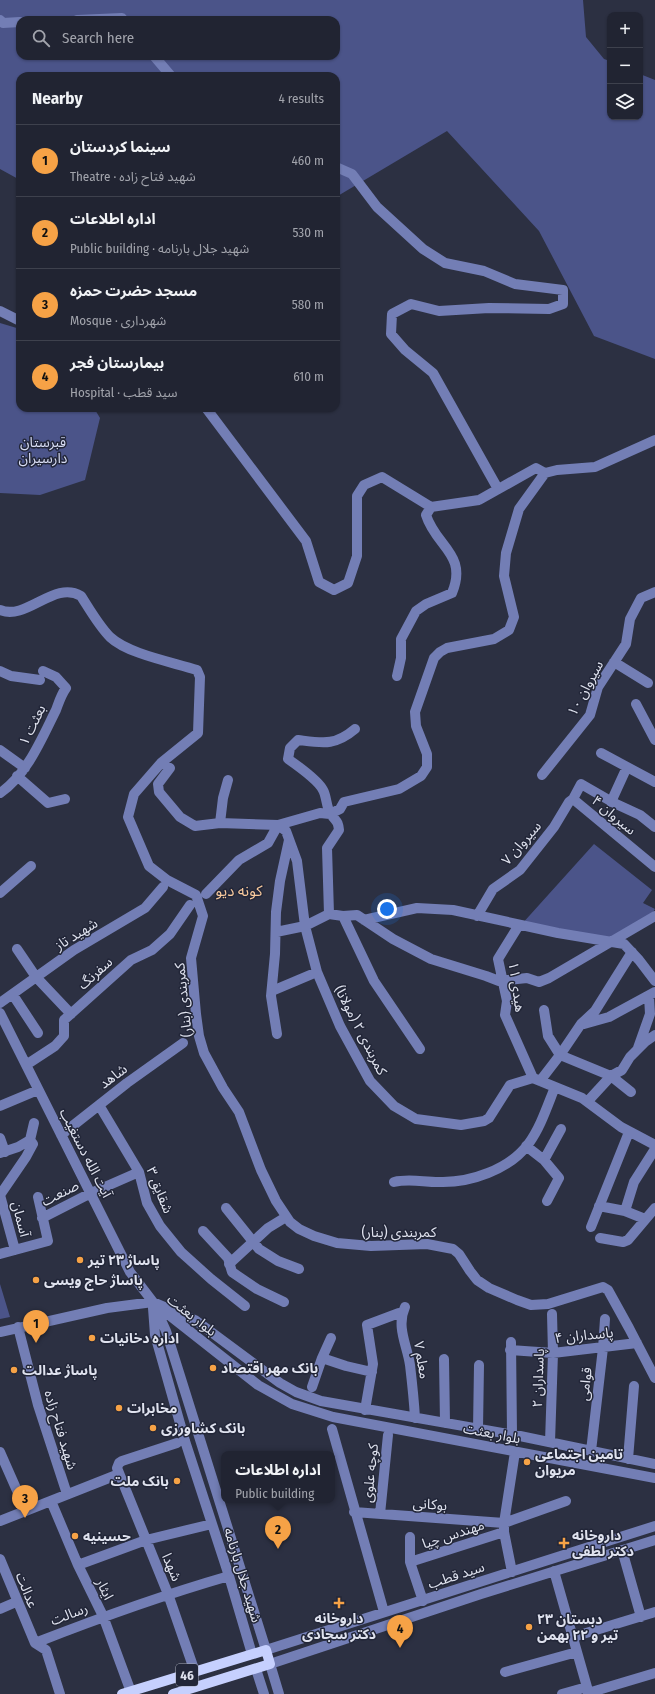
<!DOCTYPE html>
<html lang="en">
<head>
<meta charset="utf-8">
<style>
	body { margin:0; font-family:"Fira Sans Condensed","Noto Sans Arabic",sans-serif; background:#2d303e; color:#f1f3f6 }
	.controls { position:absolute; right:12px; top:12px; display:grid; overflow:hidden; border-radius:8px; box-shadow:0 1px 3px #0004 }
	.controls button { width:36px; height:36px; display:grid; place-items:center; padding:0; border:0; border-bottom:1px solid #3e414d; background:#212432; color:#f1f3f6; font:20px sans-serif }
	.you { position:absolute; left:387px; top:909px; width:14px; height:14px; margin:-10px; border:3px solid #fff; border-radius:50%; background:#1a73e8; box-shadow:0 0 0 6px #1a73e833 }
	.badge { display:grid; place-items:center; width:26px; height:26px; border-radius:50%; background:#f6a246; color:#111; font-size:13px; font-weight:700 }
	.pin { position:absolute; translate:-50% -33px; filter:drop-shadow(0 1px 2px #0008) }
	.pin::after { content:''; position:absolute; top:21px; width:14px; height:12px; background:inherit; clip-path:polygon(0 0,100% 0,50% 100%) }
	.popup { position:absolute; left:221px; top:1451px; width:114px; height:52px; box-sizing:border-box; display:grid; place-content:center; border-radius:8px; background:#212432; filter:drop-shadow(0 1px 3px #0005); font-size:13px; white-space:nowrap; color:#a2a4ac }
	.popup b { font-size:15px; color:#f1f3f6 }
	.popup::after { content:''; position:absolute; left:50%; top:100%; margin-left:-8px; border:8px solid transparent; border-top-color:#212432 }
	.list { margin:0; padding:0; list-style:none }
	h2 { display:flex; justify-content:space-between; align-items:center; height:52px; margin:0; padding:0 16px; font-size:17px }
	h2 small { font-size:13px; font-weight:400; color:#a2a4ac }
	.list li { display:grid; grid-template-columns:26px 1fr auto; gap:12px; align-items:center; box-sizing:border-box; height:72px; padding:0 16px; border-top:1px solid #3e414d }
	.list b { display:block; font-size:15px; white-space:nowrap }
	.list p { margin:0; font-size:13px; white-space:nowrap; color:#a2a4ac }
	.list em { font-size:13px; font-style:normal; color:#a2a4ac }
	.icon { flex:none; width:22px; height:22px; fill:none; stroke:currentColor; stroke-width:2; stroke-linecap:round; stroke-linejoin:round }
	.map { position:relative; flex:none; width:655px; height:1694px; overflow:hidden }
	.search { position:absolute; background:#212432; box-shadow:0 1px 3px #0004; left:16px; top:16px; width:324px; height:44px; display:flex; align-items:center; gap:10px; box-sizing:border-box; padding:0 14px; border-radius:12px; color:#a2a4ac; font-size:15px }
	.panel { position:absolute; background:#212432; box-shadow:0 1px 3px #0004; left:16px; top:72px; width:324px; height:340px; border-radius:12px }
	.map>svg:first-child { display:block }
	.green { fill:#4b5489; fill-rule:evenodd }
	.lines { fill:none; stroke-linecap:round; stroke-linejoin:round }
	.minor { stroke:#737eb5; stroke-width:10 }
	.major { stroke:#c6d0fe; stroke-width:10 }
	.poi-dot { fill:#f6a246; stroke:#222638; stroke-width:1.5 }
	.labels { text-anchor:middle; stroke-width:3; stroke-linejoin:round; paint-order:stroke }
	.shield { fill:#222638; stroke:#a6aab7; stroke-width:1 }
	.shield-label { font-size:13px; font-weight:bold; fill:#dfe2ee }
	.park-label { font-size:14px; fill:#d7dcf3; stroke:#222638 }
	.street-label { font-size:14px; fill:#dfe2ee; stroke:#222638 }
	.poi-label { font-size:14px; font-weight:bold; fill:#dfe2ee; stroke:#222638; text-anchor:start }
	.neighbourhood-label { font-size:15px; fill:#facb9e; stroke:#222638 }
</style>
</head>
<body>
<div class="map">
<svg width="655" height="1694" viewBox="0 0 655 1694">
	<rect width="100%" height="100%" fill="#2c3042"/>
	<path class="green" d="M0,0h583l3,37 18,22 6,2v56h30v-43l15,6v279l-61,-23 -55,-105 -92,-100 -111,66v-121h-316v104l-20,-11zM20,20h316v36h-316z
		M0,323l20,6v79h74l6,10 -15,62 -45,15 -40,-2z
		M594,844l58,46 -9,13 12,6 -5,8 -43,24 -86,-16z
		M0,1284l10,33 -10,2z"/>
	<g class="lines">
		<path class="minor" d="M0,20l3,3 17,-1
			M77,20l45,-2 1,2
			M154,56l17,20
			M336,167l16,7 25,33 46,42 22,14 39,8 31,13 48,6v14l-14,5 -60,-1 -50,3 -28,-7 -19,10 -1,20 14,16 28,23 65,116
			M0,311l20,10
			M206,408l100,133 13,41 15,8 14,-7 9,-27v-60l7,-11 18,-8 49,30
			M0,610c27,11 54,-30 81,-14 9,14 18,30 29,41 18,17 62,25 87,33l3,7 -2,56 -37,30 -27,31 -6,23 21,49 18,14 29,15 7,21 -12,42 5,56 3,22 5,17 19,35 16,24 22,58 15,31 14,21 9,7 15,7 23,7 34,3 56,-2 26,5 6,5 11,17 7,9 12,8 28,12 14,5 17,-1 55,-17 5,3 21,38 26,50
			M614,662l34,21
			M0,671l11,5 29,4
			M397,676l4,-18v-19l15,-28 10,-7 26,-11c16,-39 -16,-46 -26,-78l5,-8 48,-7 57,-32 9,5
			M636,704l19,36
			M0,750l25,18
			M601,753l54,29
			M161,763l9,5 -12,16 1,8 21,25 15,9 25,-3 58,2 8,6 11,30 8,65 12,46 23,54 30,55 24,25 22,13 45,6 23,-4 5,-3 21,-33 23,-7 49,20 39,29 34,18
			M542,775l48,-60 8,-28 28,-43 4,-25 11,-21 14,-6
			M17,776l31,27 17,-4
			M0,793c27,-18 42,-55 56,-83 3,-8 5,-15 10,-22l-10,-11 -13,-6
			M573,799l82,68
			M611,802l16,-35
			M220,823l3,-25 5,-18
			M0,893l31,-27
			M206,894l33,-34 29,-17 10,-18 42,-12 10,1 10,-5 4,-7 55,-13 22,-13 6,-9v-13l-11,-28 -1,-14 19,-54 6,-6 7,-4 47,-9 15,-9 5,-13 -10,-41 2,-23 13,-44 26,-36 12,-3 38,-3 60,-27
			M329,914l-2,-66 12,-18c-1,-10 -3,-8 -8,-16 -5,-6 -4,-17 -8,-24 -5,-10 -25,-24 -35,-31l2,-11 8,-8c25,3 37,6 57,-11
			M343,916l31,65 46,68
			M477,916l16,-27 27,-19 34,-43 15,-25 4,-3 8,-15 33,19 26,12 15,12
			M364,920l53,-12 36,2 105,23 66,11 15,16 16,21
			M519,925l-21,34 9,42 -2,14 28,63
			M276,932l29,-6 24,-12 14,2 14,-1 36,24 38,20 55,17 13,5 28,-3 12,4 10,-4 106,-62
			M17,949l19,28 35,37
			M272,991l45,-19
			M13,995l25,38
			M0,1003l74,-53 71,-42 18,-21
			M544,1010l4,26 12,19 51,21 20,16
			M0,1013l130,259 23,30 13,29 100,319 389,-124
			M584,1024l25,-7 46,-25
			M277,1034l-6,-38 4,-42 1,-42 4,-31 9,-41
			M638,1048l12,-34 -1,-18
			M26,1065l29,-19 9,-10v-16l67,-60 21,-10 18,-16 20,-29
			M540,1081l20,-26 21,-31 14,-13 37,-59
			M588,1101l23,-25 11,-6 8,-13 15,-15 10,-7
			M99,1105l40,67 8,31 13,23 21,26 30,27 34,27
			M0,1106l38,-16
			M61,1135l66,-52 56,-40
			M0,1138l5,14
			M526,1146l18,14 15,18 -12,23
			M0,1153l18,-6 12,-7
			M544,1160l17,-31
			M394,1182c17,-4 32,1 49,0 16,0 30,-3 45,-9 44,-17 51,-46 67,-86
			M0,1195l26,-38 7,-13 -3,-4 4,-17
			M0,1195l15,55
			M599,1206l26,5 20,8
			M226,1208l33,41 19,12 21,8
			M625,1211l9,-29 21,-33
			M42,1218l49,-25 48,-21
			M591,1227l38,-95
			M203,1231l25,27 4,14 25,17 27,13
			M600,1238l23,4 5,-2 27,-32
			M0,1254l48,-13 -10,-44
			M229,1264l39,-36 18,-11
			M405,1307c-9,20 2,38 5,58 2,17 4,35 5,53
			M153,1308l2,27 30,106 44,135 23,78
			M164,1311l94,74 34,19 41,13 322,61
			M18,1327l20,78 29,89
			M0,1332l107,-24 46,-6 42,18 85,63 16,9 25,9 199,35 135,28
			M511,1342l1,92
			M510,1350l43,3 84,-10
			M322,1358l24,8 26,6
			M444,1359l1,64
			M312,1387l10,-29 9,-20
			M365,1410l8,-46 -6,-39 32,-12 3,1
			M332,1429l52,183
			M478,1429l1,-64
			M550,1442l3,-89 -1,-39
			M177,1443l-55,18 -3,2 -2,5 51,126 27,78
			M591,1451l12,-103 2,-29
			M0,1452l26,59
			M628,1459l6,-73
			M51,1501l27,64 25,51 28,76
			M354,1512l150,11 62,-22
			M380,1514l8,-79
			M0,1521l119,-47
			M410,1537v25l13,39
			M622,1550l19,67
			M0,1559l35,84 11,7 14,44
			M410,1562l94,-30
			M78,1565l68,-25 66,-16
			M554,1571l35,123
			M512,1572l-8,-40v-9l11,-71
			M0,1609l16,-7
			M573,1637l82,-25
			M35,1643c64,-25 128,-48 194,-67
			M256,1669l8,25
			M505,1672l72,-20
			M588,1693l67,-20
			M279,1694l-9,-30 211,-70 174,-54
			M562,1694l25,-7"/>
		<path class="major" d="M122,1694l144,-44 4,14 -97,30"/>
	</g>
	<g class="poi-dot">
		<circle cx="80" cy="1260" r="4"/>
		<circle cx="36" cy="1280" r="4"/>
		<circle cx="92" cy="1338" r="4"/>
		<circle cx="213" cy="1368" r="4"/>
		<circle cx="14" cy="1370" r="4"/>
		<circle cx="119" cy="1408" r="4"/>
		<circle cx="153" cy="1428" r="4"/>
		<circle cx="527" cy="1462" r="4"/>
		<circle cx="177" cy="1481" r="4"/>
		<circle cx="75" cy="1536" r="4"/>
		<path d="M562 1537h4v4h4v4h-4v4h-4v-4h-4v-4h4z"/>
		<path d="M337 1597h4v4h4v4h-4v4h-4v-4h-4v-4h4z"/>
		<circle cx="529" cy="1627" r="4"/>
	</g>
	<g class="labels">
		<rect class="shield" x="176" y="1664" width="22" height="22" rx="3"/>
		<g class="shield-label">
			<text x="187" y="1680">46</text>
		</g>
		<g class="park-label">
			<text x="43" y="447">قبرستان<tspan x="43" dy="16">دارسیران</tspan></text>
		</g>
		<g class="street-label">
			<text transform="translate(585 688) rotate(-62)" y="5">سیروان ۱۰</text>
			<text transform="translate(32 725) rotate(-64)" y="5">بعثت ۱</text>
			<text transform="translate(614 815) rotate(40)" y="5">سیروان ۴</text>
			<text transform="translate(521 843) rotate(-49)" y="5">سیروان ۷</text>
			<text transform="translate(76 934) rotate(-32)" y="5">شهید تاز</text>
			<text transform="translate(95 973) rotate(-42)" y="5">سفرنگ</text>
			<text transform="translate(517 987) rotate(82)" y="5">هیدی ۱۱</text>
			<text transform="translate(183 1000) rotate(-96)" y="5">کمربندی (بنار)</text>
			<text transform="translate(361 1030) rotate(63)" y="5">کمربندی ۲ (مولانا)</text>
			<text transform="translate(113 1076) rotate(-37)" y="5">شاهد</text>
			<text transform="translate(86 1153) rotate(63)" y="5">آیت الله دستغیب</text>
			<text transform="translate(160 1190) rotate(68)" y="5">شقایق ۳</text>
			<text transform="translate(60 1193) rotate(-27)" y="5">صنعت</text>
			<text transform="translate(21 1219) rotate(76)" y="5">آسمان</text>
			<text x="399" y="1237">کمربندی (بنار)</text>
			<text transform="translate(192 1315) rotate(38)" y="5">بلوار بعثت</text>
			<text transform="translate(584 1335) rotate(-6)" y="5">پاسداران ۴</text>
			<text transform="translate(422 1360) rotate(81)" y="5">معلم ۷</text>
			<text transform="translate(538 1378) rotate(-88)" y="5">پاسداران ۲</text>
			<text transform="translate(585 1384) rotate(-84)" y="5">قوامی</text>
			<text transform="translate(61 1430) rotate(73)" y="5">شهید فتاح زاده</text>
			<text transform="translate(492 1433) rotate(11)" y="5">بلوار بعثت</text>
			<text transform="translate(370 1473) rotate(-84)" y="5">کوچه علوی</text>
			<text transform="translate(430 1504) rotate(4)" y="5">بوکانی</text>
			<text transform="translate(453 1534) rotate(-18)" y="5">مهندس چیا</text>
			<text transform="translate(172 1567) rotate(67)" y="5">شهدا</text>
			<text transform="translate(243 1575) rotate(73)" y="5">شهید جلال بارنامه</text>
			<text transform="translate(456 1575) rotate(-18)" y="5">سید قطب</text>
			<text transform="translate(105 1589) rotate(64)" y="5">ایثار</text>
			<text transform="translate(27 1590) rotate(68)" y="5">عدالت</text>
			<text transform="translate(69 1614) rotate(-21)" y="5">رسالت</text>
		</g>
		<g class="poi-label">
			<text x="88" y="1265">پاساژ ۲۳ تیر</text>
			<text x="44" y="1285">پاساژ حاج ویسی</text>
			<text x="100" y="1343">اداره دخانیات</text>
			<text x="221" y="1373">بانک مهر اقتصاد</text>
			<text x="22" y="1375">پاساژ عدالت</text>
			<text x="127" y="1413">مخابرات</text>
			<text x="161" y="1433">بانک کشاورزی</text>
			<text x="535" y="1459">تامین اجتماعی<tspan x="535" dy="16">مریوان</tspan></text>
			<text x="169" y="1486" text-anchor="end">بانک ملت</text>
			<text x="572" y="1540">داروخانه<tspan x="572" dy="16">دکتر لطفی</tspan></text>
			<text x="83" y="1541">حسینیه</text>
			<text x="339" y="1623" text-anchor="middle">داروخانه<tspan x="339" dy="16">دکتر سجادی</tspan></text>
			<text x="537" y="1624">دبستان ٢٣<tspan x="537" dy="16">تیر و ۲۲ بهمن</tspan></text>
		</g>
		<g class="neighbourhood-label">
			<text x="239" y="896">کونه دیو</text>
		</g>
	</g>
</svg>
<div class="controls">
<button>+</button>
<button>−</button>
<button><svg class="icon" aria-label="layers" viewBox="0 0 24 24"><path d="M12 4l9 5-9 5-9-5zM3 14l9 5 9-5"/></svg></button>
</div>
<div class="you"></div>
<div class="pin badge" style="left:36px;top:1343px">1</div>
<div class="pin badge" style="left:278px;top:1549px">2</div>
<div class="popup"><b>اداره اطلاعات</b>Public building</div>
<div class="pin badge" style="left:25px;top:1518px">3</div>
<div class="pin badge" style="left:400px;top:1648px">4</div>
<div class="search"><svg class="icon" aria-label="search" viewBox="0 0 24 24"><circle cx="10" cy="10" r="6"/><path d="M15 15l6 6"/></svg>Search here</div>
<section class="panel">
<h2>Nearby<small>4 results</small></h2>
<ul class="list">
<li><span class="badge">1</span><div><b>سینما کردستان</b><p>Theatre · شهید فتاح زاده</p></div><em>460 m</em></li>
<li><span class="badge">2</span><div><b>اداره اطلاعات</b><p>Public building · شهید جلال بارنامه</p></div><em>530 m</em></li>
<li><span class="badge">3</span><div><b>مسجد حضرت حمزه</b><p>Mosque · شهرداری</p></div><em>580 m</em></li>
<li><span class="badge">4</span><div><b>بیمارستان فجر</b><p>Hospital · سید قطب</p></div><em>610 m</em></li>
</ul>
</section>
</div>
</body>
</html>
